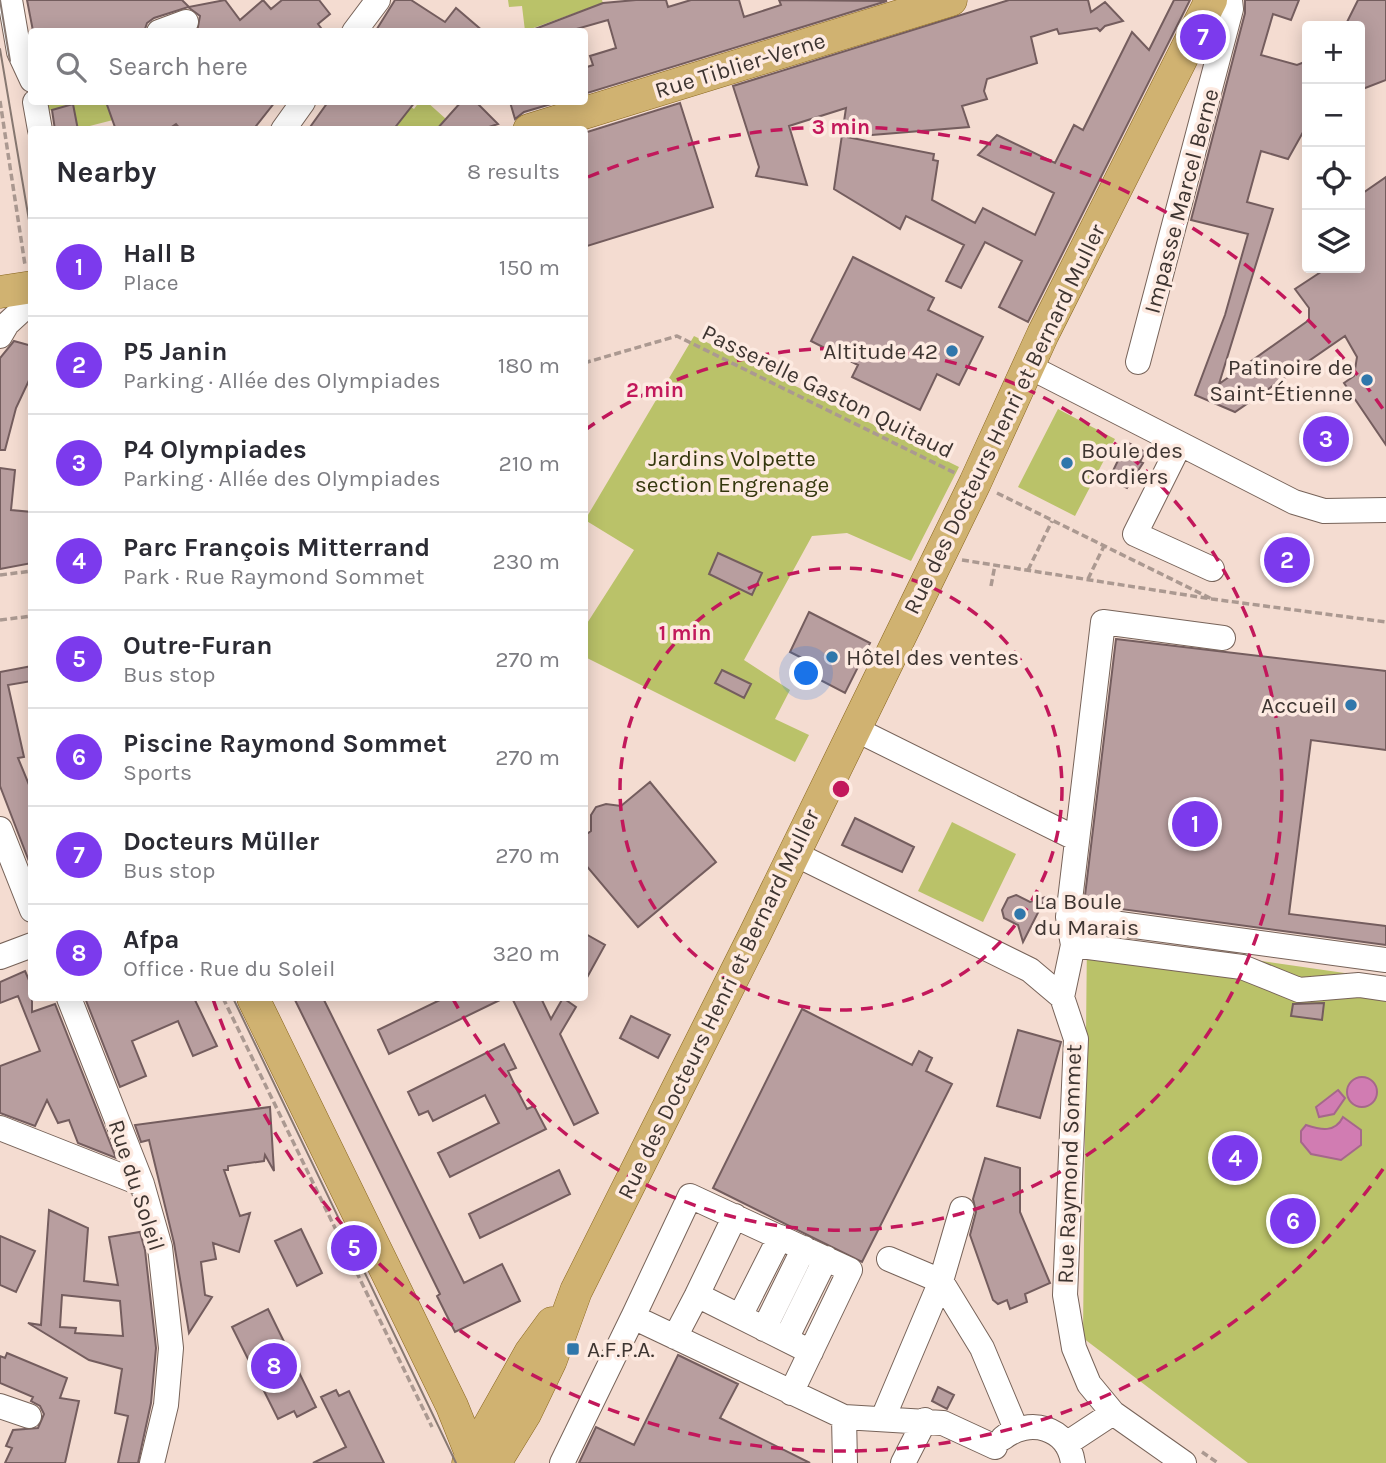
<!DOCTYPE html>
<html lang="en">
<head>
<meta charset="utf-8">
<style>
	body { margin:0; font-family:Karla,sans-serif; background:#f7f7f7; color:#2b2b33 }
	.controls { position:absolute; right:21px; top:21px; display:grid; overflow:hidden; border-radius:7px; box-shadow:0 4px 18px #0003 }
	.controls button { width:63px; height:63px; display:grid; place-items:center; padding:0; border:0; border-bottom:2px solid #e1e1e2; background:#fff; color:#2b2b33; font:35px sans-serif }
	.you { position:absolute; left:807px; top:674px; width:24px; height:24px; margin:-18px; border:5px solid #fff; border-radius:50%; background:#1a73e8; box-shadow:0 0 0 10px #1a73e833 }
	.badge { display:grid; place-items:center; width:46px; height:46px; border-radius:50%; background:#7c3aed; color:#fff; font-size:23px; font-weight:700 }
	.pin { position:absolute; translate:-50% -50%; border:4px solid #fff; box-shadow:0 2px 7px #0006 }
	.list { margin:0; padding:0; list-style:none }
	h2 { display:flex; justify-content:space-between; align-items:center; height:91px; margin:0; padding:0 28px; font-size:30px }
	h2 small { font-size:23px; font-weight:400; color:#7c7c81 }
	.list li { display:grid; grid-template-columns:46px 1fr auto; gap:21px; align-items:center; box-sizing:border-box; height:98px; padding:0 28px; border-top:2px solid #e1e1e2 }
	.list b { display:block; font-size:26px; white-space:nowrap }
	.list p { margin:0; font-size:23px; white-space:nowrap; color:#7c7c81 }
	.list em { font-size:23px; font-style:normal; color:#7c7c81 }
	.icon { flex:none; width:38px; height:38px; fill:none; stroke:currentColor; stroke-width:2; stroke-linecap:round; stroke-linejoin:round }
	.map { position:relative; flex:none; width:1386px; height:1463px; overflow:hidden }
	.search { position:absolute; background:#fff; box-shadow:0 4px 18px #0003; left:28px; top:28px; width:560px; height:77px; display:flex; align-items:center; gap:18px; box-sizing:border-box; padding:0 24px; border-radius:7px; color:#7c7c81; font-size:26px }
	.panel { position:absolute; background:#fff; box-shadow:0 4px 18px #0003; left:28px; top:126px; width:560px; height:875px; border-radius:7px }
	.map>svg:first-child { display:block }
	.green { fill:#bac269 }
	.water { fill:#d17cb2; stroke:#a5678b; stroke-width:2 }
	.building { fill:#b89e9f; stroke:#745d5e; stroke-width:2; fill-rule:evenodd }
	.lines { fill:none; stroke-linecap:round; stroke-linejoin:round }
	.minor-casing { stroke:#776359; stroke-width:26 }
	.major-casing { stroke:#88651d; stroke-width:33 }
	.path { stroke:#ab9991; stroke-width:3.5; stroke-dasharray:7 3.5; stroke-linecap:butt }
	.minor { stroke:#fff; stroke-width:24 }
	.major { stroke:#d0b271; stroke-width:32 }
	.tram { stroke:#877871; stroke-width:2 }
	.ring { fill:none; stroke:#c2185b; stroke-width:3.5; stroke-dasharray:12 9 }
	.poi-dot { fill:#3077ab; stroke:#fdeae1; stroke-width:2.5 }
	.labels { text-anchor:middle; stroke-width:7; stroke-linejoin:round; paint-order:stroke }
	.street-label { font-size:23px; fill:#3e3531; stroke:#fdeae1 }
	.poi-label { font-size:23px; fill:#3e3531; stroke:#fdeae1; text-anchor:start }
	.park-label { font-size:23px; fill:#34370d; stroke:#fdeae1 }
	.centre { fill:#c2185b; stroke:#fdeae1; stroke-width:3.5 }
	.ring-label { font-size:21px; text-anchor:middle; font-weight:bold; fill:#c2185b; stroke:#fdeae1; stroke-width:7; stroke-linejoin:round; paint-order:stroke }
</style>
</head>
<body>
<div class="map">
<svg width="1386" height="1463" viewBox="0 0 1386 1463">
	<rect width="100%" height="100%" fill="#f4dcd1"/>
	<path class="green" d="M508,0h94l1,3 -78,28 -3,-25 -13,1z
		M45,102h61l7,18 -35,9 -5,-24 -26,6z
		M419,102h8l19,17 -10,10 -43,1 18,-23 3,2z
		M694,336l265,131 -48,94 -64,-28 -35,3 -68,124 46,30 -15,29 34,16 -14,27 -210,-105 -1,-29 50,-78 -49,-30z
		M1058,409l57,30 -40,77 -57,-29z
		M952,822l64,32 -33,68 -65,-31z
		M1087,936l299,43v484h-138l-165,-125z"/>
	<path class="water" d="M1347 1092a15 15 0 1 1 30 0a15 15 0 1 1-30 0Z
		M1338,1090l7,8 -11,16 -15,3 -3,-10z
		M1343,1117l18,13v15l-20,15 -30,-6 -10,-12v-11l5,-6c15,5 29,8 37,-8z"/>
	<path class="building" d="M27,0h155l7,7 36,-7 15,20 23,-20 8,9 11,-9h37l11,14 -12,10 6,8h-127l3,-16 -12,-9 -34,11 -7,5 -3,9 -111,-1z
		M395,0h16l34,22 11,-14 28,24h-109z
		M636,0h30l2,7 23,-7h48l5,17 37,-12 -2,-5 108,1 -303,93v-26l9,-3 -3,-9 26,-8 -8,-28 -42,12h-39l76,-29z
		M1009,0h79l3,12 14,-10 18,19 -18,5 -5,5 -3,-3 -38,6 -2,-5 -26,8 6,26 -50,16 -3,12 3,8 -25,7 7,21 -122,10 87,17 -1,6 5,1 -6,39 43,23 8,-15 52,27 19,-42 -76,-38 19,-20 58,28 19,-38 9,5 49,-98 17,18 25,-50h16l-162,322 -29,-15 23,-46 -37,-19 -24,46 -15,-7 18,-36 -58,-29 -6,13 -66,-40 12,-81 -57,18 18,59 -51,-9 3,-9 -26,-81z
		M1245,0h54l-8,20 -18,-6 -12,41 36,10 10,-4v64l-19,34 -27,-8 -14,51 26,7 -54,175 90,-64v-12l-14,-19 32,-21h33v-73l26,-18v268l-42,-62 10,-7 3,-19 -12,-21 -110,76 -40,-17 30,-80 23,-81 -57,-14 54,-207z
		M1358,0h28v80l-26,10v-64h-15z
		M106,102h169l-22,28h-72l-5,-6 -9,6h-51z
		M328,102h87l-22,28h-85z
		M461,102h15l22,22 -18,6h-44z
		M510,102h48l-34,10 -9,7z
		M680,103l33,104 -129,40v-114z
		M73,104l5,26h-23l-3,-20z
		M853,257l81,41 -6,12 55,27 -24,48 -22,-11 -17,36 -68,-33 6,-12 -47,-24z
		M14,341l18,5v28l-16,34 -11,42h-5v-92z
		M1127,442l18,10 -5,10 3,1 -16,25 -18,-9z
		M0,468l15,2 -4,40 21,2v51l-32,6z
		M718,553l44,20 -10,22 -43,-21z
		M809,612l61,31 -25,50 -40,-21 5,-10 -20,-10z
		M1116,639l270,32v79l-75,-10 -22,174 97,12v19l-302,-41z
		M32,666v15l-24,4 16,72 -6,1 14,34 -2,72 -30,-78v-114z
		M722,670l29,14 -7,14 -29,-15z
		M650,782l66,80 -78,65 -54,-64v-27l7,-5v-16l5,-8 10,-3 15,2z
		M855,818l59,29 -12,25 -60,-27z
		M1016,895l14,7 16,-5 -23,45 -5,-17 -14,-7 -2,-8 6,-12z
		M584,933l21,12 -21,38z
		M25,971l7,16v25l23,-8 61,154 -38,-15 -9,-23 -11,3 -11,-23 -12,26 -35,-13v-47l40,-15 -22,-55 -18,7v-21z
		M85,998h109l23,48 -24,10 -15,-35 -46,20 14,35 -26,11z
		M294,998h29l141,285 38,-19 18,37 -65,31 -18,-36 3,-2z
		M444,998h60l-115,56 -11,-24z
		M512,998h29l10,21 12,-21 13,9 -16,27 38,79 -24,12z
		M1324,1003l-2,17 -31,-4 2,-12z
		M802,1009l110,56 7,-14 13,7 -6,13 26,13 -90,178 -149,-74z
		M631,1016l39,19 -12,23 -38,-20z
		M1018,1030l43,12 -21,76 -43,-12z
		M504,1044l12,24 -8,3 9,19 10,19 7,-3 12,23 -96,48 -12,-24 61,-30 -14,-28 -52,26 -5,-10 -9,4 -11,-23z
		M270,1107l4,64 -9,-16 -1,6 -36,5v4h-4l16,46 10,-3 -11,39 -26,-9 3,16 -15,3 4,33 7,2 -23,36 -15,-90 -25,-103 -8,2 -6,-17z
		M985,1158l35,10v44l30,71 -25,11 2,8 -17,7 -3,-9 -9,4 -5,-4 -23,-65 6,-23 -3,-13z
		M559,1170l11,24 -90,44 -11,-24z
		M49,1210l39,18 -4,53 34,4 -9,-48 31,-5 5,18 11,98 -5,55 -13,60h-20l10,-47 -13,-3 7,-44 -33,-9 -61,-37 13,2zM62,1295l58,6 3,35 -48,-3 1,-5 -16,-1z
		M301,1229l21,44 -25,13 -22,-45z
		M0,1236l35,15 -19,41 -16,-7z
		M268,1309l48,98 -19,10 -3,-6 -16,8 -46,-92z
		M7,1353l60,25 -7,20 19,3 -14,62h-60l7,-15 -6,-2 7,-16 25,-2 6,-14 -4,-8 -9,-5 2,-4 -33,-14v-27l5,2z
		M678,1355l60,29 -18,34 90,45h-231l17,-36 38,18z
		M938,1387l16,8 -7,14 -15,-8z
		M336,1390l3,6 10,-5 35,72h-71l33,-16 -25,-50z"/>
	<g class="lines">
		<defs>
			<path id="minor" d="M10,0l9,52 13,28
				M159,32l27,-10
				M354,32l24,-32
				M35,102l5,28
				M283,130l20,-28
				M0,336l7,-12 25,-23
				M1138,362l93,-353 -1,-9
				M1028,366l266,136 30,9 62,-1
				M1180,444l-45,90 77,35
				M853,728l224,111
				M0,829l32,81
				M793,853l237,117 32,27 14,42 -11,256 9,53 15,36 24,29 71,50
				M1068,917l318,43
				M1073,945l169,22 57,23 60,-5 27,4
				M0,957l32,-12
				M1062,997l11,-52 -5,-28 35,-295 120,16
				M69,998l73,186 18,63 11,101 -5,57 -14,58
				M0,1128l142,56
				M889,1259l52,22 41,67 34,81
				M697,1295l38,-79
				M740,1316l40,-79
				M633,1317l57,-121 160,74 -59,123
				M764,1329l40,-81
				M675,1337l22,-42 114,57
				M786,1339l40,-81
				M0,1406l29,10
				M844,1417l1,46
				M883,1418l58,-137 21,-72
				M1003,1438c26,-21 65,-11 70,25
				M1066,1444l47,-31
				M562,1463l71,-146 211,100 99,6 52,24
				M903,1463l22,-43"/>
			<path id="major" d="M529,130l422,-130
				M0,292l32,-5
				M253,998l199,408 20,50 10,7
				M468,1463l62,-110 22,-30
				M495,1463l30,-49 26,-54 25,-69 178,-355 221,-453 68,-149 168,-334"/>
		</defs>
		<use href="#minor" class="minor-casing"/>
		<use href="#major" class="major-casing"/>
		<path class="path" d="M0,101l25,164
			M584,363l93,-27 278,137
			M997,493l215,106
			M962,560l250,39 174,23
			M1028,570l24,-49
			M0,575l32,-4
			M1088,579l16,-33
			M991,586l4,-21
			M0,620l32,-4
			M223,998l209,429
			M1202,1452l16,11"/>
		<use href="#minor" class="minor"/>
		<use href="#major" class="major"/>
		<path class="tram" d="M0,0l10,61
			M0,49l32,189
			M233,998l223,465"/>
	</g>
	<g class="ring">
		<circle cx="841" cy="789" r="221"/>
		<path d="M585 430A441 441 0 1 1 453 999"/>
		<path d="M1383 1169A662 662 0 0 1 213 999M588 177A662 662 0 0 1 1383 409"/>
	</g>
	<g class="poi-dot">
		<circle cx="952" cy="351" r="7"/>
		<circle cx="1367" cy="380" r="7"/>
		<circle cx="1067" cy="463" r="7"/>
		<circle cx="832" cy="657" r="7"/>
		<circle cx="1351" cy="705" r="7"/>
		<circle cx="1020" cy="914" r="7"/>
		<rect x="566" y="1342" width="14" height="14" rx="3.5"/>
	</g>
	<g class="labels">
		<g class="street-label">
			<text transform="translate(740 65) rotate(-17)" y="8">Rue Tiblier-Verne</text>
			<text transform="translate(1181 201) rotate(-75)" y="8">Impasse Marcel Berne</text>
			<text transform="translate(828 391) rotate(26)" y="8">Passerelle Gaston Quitaud</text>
			<text transform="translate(1004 419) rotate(-64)" y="8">Rue des Docteurs Henri et Bernard Muller</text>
			<text transform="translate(718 1004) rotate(-64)" y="8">Rue des Docteurs Henri et Bernard Muller</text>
			<text transform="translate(1069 1164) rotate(-88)" y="8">Rue Raymond Sommet</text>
			<text transform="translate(137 1185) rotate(72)" y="8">Rue du Soleil</text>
		</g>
		<g class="poi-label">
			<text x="938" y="359" text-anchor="end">Altitude 42</text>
			<text x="1353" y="375" text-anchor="end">Patinoire de<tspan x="1353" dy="26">Saint-Étienne</tspan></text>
			<text x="1081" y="458">Boule des<tspan x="1081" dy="26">Cordiers</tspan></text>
			<text x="846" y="665">Hôtel des ventes</text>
			<text x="1337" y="713" text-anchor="end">Accueil</text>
			<text x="1034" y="909">La Boule<tspan x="1034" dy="26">du Marais</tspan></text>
			<text x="587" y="1357">A.F.P.A.</text>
		</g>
		<g class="park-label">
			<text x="732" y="466">Jardins Volpette<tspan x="732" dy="26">section Engrenage</tspan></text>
		</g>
	</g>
	<circle cx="841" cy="789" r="10" class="centre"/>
	<g class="ring-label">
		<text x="841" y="134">3 min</text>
		<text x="655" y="397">2 min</text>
		<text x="685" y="640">1 min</text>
	</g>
</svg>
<div class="controls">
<button>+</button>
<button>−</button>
<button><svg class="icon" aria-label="locate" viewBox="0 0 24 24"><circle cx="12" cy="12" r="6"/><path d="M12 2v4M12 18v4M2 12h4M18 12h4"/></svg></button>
<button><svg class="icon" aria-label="layers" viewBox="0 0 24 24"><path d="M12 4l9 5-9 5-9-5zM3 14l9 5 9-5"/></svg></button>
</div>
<div class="you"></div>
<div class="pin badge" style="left:1195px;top:824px">1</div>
<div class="pin badge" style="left:1287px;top:560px">2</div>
<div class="pin badge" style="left:1326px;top:439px">3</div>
<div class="pin badge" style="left:1235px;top:1158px">4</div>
<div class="pin badge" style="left:354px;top:1248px">5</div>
<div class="pin badge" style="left:1293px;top:1221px">6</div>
<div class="pin badge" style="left:1203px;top:37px">7</div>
<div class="pin badge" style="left:274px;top:1366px">8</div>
<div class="search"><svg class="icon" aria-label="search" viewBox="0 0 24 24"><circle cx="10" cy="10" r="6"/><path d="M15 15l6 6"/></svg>Search here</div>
<section class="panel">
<h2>Nearby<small>8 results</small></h2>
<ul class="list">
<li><span class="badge">1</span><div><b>Hall B</b><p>Place</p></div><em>150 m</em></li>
<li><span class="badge">2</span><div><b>P5 Janin</b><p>Parking · Allée des Olympiades</p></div><em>180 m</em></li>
<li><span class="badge">3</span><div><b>P4 Olympiades</b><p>Parking · Allée des Olympiades</p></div><em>210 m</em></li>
<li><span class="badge">4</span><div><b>Parc François Mitterrand</b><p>Park · Rue Raymond Sommet</p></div><em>230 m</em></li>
<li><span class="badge">5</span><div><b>Outre-Furan</b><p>Bus stop</p></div><em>270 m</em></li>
<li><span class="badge">6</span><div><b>Piscine Raymond Sommet</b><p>Sports</p></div><em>270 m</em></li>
<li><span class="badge">7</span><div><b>Docteurs Müller</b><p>Bus stop</p></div><em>270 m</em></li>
<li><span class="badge">8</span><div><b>Afpa</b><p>Office · Rue du Soleil</p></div><em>320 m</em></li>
</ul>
</section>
</div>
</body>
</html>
